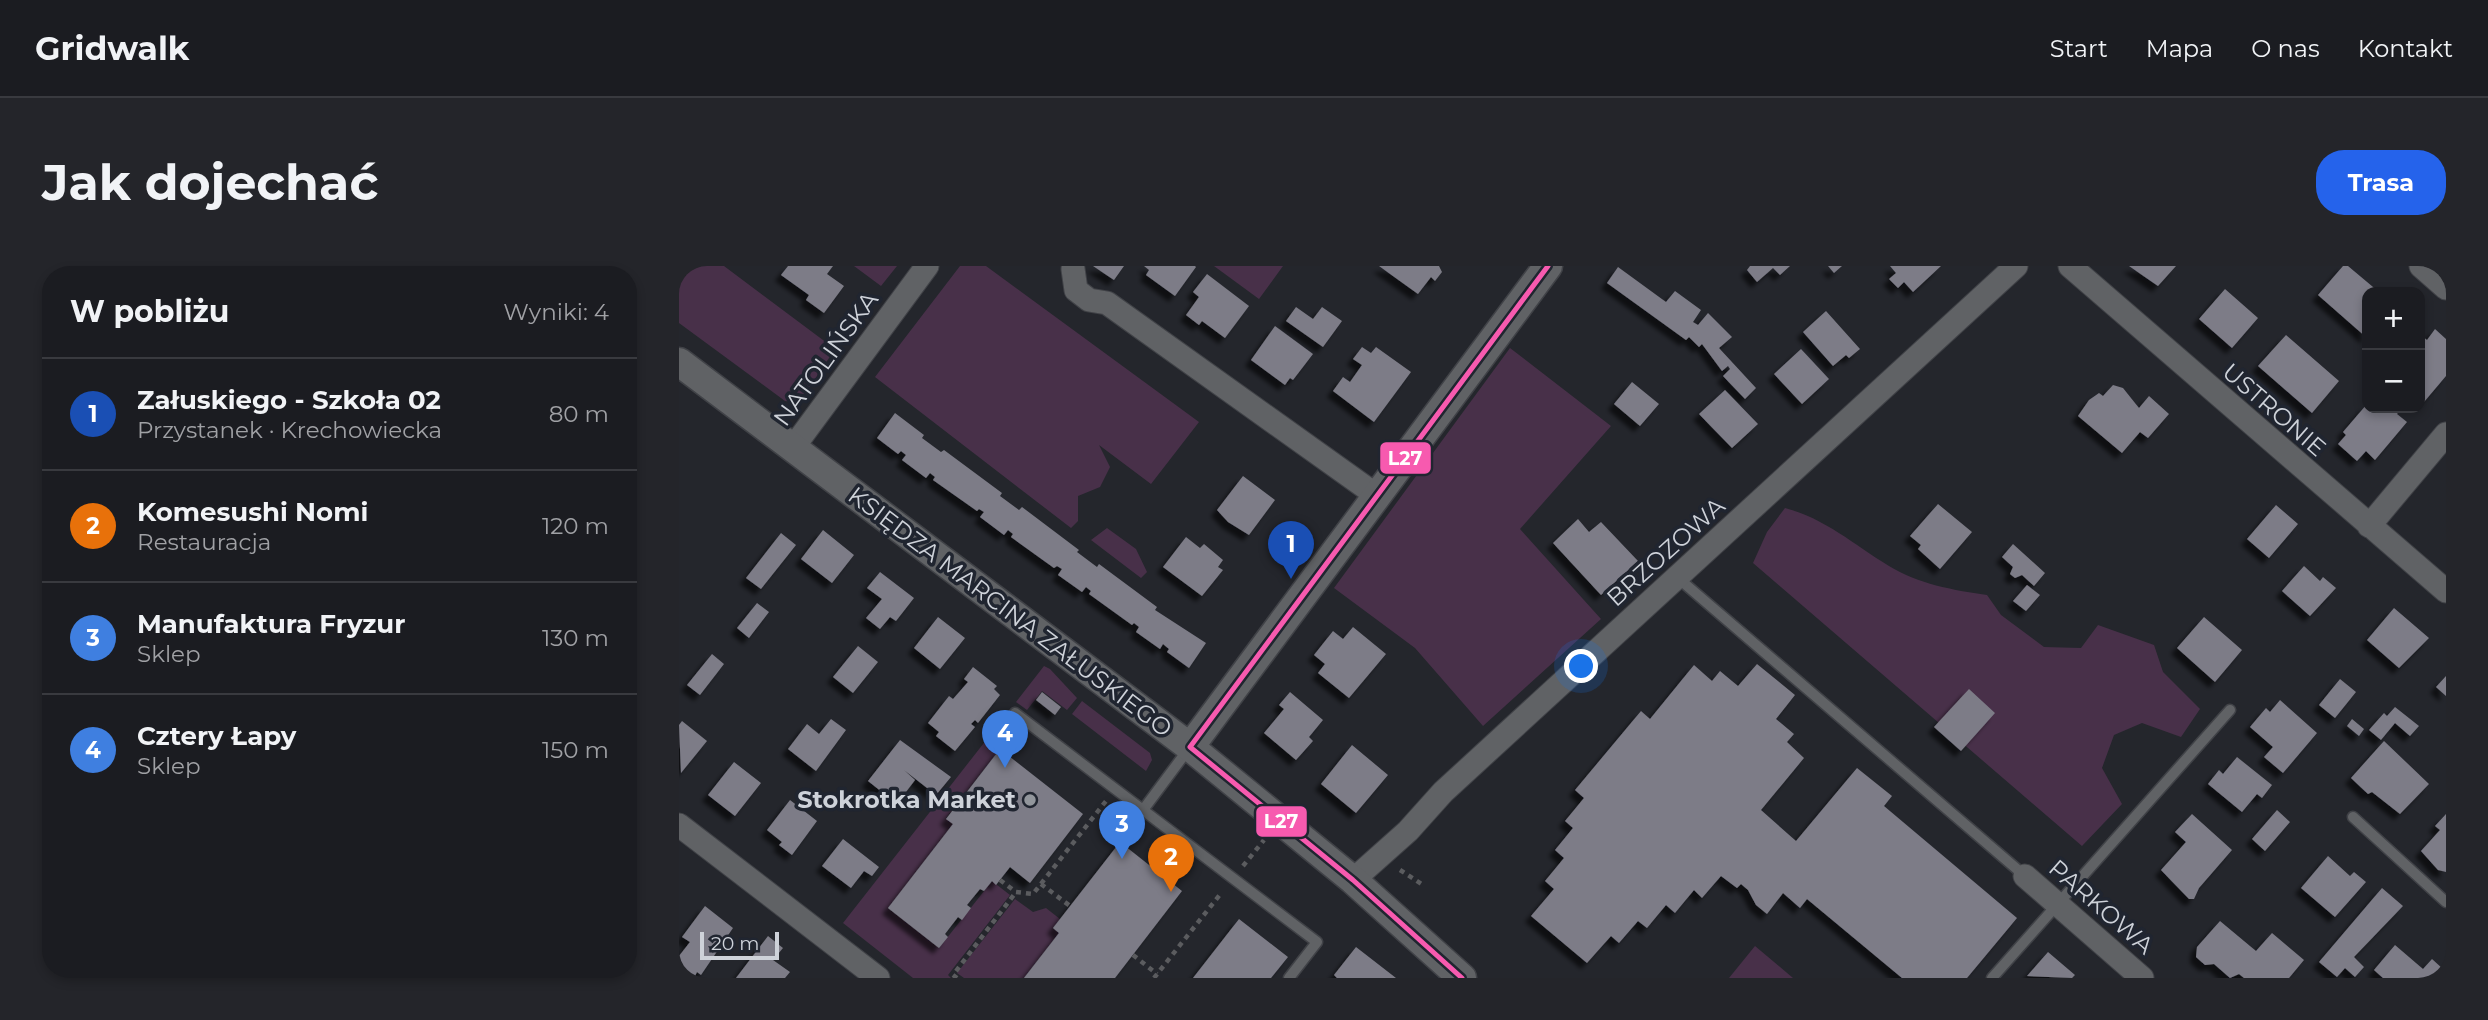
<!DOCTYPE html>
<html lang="pl">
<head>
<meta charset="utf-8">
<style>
	body { margin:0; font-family:Montserrat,sans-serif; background:#24252a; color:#f1f3f6 }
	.controls { position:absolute; right:21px; top:21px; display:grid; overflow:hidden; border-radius:14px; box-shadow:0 4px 10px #0003 }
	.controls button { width:63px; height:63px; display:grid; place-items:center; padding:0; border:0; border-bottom:2px solid #393a3f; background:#1b1c21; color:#f1f3f6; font:35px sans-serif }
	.scale { position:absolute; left:21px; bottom:18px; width:79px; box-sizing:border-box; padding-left:7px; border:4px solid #ced2d9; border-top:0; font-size:19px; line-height:24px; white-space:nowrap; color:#ced2d9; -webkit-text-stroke:5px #202530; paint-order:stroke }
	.you { position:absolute; left:903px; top:401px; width:24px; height:24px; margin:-18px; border:5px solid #fff; border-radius:50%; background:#1a73e8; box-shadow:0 0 0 10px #1a73e833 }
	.badge { display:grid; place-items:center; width:46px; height:46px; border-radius:50%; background:#2563eb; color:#fff; font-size:23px; font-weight:700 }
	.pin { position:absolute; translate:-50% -58px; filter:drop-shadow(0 2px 4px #0008) }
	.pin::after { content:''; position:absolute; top:37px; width:24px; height:21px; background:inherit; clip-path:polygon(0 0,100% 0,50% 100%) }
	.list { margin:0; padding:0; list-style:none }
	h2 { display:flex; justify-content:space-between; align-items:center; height:91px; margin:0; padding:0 28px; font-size:30px }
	h2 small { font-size:23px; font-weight:400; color:#a0a1a5 }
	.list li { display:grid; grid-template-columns:46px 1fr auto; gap:21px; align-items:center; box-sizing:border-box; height:112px; padding:0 28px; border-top:2px solid #393a3f }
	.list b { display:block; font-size:26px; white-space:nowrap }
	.list p { margin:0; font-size:23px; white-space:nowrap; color:#a0a1a5 }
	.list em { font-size:23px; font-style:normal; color:#a0a1a5 }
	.map { position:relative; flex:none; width:1767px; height:712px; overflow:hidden; border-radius:28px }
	header { display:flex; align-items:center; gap:42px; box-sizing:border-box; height:98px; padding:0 35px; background:#1b1c21; border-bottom:2px solid #393a3f }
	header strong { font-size:33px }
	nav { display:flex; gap:38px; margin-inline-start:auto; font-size:24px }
	.intro { display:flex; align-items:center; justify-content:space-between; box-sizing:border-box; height:168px; padding:0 42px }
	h1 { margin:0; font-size:49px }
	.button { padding:18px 32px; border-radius:28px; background:#2563eb; color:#fff; font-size:24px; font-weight:700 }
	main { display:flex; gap:42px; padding:0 42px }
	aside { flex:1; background:#1b1c21; border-radius:28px; box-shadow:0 4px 10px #0003 }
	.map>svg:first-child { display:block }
	.green { fill:#483049 }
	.building { fill:#7d7c87; filter:url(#shadow) }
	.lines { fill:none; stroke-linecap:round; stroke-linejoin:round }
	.service-casing { stroke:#404247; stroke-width:13 }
	.minor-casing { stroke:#404247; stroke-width:25 }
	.tertiary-casing { stroke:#404247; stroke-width:31 }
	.path { stroke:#5b5c5f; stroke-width:4.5; stroke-dasharray:5 5; stroke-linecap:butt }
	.service { stroke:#606265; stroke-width:10 }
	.minor { stroke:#606265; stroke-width:23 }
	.tertiary { stroke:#606265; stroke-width:28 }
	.bus-1-casing { stroke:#202530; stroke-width:10 }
	.bus-1 { stroke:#f75aaf; stroke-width:5 }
	.poi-dot { fill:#92969c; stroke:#202530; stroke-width:2.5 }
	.labels { text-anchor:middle; stroke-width:7; stroke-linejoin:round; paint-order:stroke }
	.street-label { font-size:24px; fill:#ced2d9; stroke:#202530 }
	.poi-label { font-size:24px; font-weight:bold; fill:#ced2d9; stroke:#202530; text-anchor:end }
	.line-badge { stroke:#202530; stroke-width:2.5 }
	.badge-label { font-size:19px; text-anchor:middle; font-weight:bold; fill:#fff }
</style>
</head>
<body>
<header>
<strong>Gridwalk</strong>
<nav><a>Start</a><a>Mapa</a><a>O nas</a><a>Kontakt</a></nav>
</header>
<div class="intro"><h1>Jak dojechać</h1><a class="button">Trasa</a></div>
<main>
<aside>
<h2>W pobliżu<small>Wyniki: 4</small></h2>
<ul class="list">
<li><span class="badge" style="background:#1a4fb4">1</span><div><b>Załuskiego - Szkoła 02</b><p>Przystanek · Krechowiecka</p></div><em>80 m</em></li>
<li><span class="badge" style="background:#e8710a">2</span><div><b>Komesushi Nomi</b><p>Restauracja</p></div><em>120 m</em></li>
<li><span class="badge" style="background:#3f7fe0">3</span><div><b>Manufaktura Fryzur</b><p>Sklep</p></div><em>130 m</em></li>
<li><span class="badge" style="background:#3f7fe0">4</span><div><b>Cztery Łapy</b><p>Sklep</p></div><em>150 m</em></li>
</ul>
</aside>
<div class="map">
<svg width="1767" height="712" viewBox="0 0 1767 712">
	<defs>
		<filter id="shadow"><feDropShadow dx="-6" dy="6" stdDeviation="2" flood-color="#0009"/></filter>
	</defs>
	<rect width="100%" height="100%" fill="#24262c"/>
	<path class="green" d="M0,0h45l111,83 -30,45 -13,8 -7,-1 -106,-78z
		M175,0h43l-16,20z
		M281,0h26l213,156 -48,62 -52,-39 11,22 -10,20 -22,9v25l-7,7 -196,-151z
		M535,0h69l-24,33z
		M831,82l101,78 -91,103 81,90 -118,107 -68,-78 -81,-60z
		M1106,242c41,11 68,36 104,58 30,18 63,24 98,29l14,20 43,32 37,1 17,-23 56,20 9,27 37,37 -19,28 -39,-14 -28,12 -12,33 20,36 -40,42 -329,-283 14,-31z
		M428,262l29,21 11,23 -6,6 -50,-38z
		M365,400l6,3 27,29 -10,12 -25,-19 -15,19 -11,-8z
		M403,435l68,52 2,7 -6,11 -74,-57z
		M308,473l13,10 -54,69 7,6 -65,84 51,40 53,-67 18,14 -62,80 3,3h-38l-70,-55z
		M336,633l18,13 13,-4 14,11 -7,9 6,5 -35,45h-60l-7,-5z
		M1076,680l38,32h-64z"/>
	<path class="building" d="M109,0h45l-6,8 17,12 -20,27 -18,-13 3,-5 -28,-20z
		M414,0h31l-10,14z
		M465,0h51l1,1 -21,29 -29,-21 3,-5z
		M700,0h60l3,6 -7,9 -4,-4 -13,17z
		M1071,0h40l-10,9 -7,-7 -16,14 -10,-12z
		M1149,0h14l-8,7z
		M1211,0h51l-28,26 -9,-10 -6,6 -9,-9 7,-6z
		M1450,0h47l-18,20z
		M1664,0h5l31,26h-12v46l-49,-43z
		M939,1l48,35 9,-11 26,19 -8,12 5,3 10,-12 24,24 -13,11 37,40 -11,11 -22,-23 7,-7 -2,-3 -6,5 -20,-27 -3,3 -10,-10 -3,3 -79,-57z
		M528,8l42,32 -24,32 -23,-17 -3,4 -13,-10 13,-18 -6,-5z
		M1546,23l33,29 -26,30 -33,-29z
		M617,41l17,12 9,-12 20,14 -19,26 -37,-26z
		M1147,45l34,38 -11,9 -3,-3 -13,11 -30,-34z
		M596,60l38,28 -20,26 -3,-2 -5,7 -34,-25z
		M1756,63l11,10v37l-22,26 -4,-4v-57l3,-4 4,3z
		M1607,69l53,46 -27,32 -54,-47z
		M683,81l9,6 5,-6 35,25 -37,50 -41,-31 10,-14 7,5 12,-17 -9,-6z
		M1122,83l28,30 -27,25 -28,-30z
		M953,116l27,22 -19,22 -26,-22z
		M1434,119l10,3 16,20 10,-12 20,18 -21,24 -8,-6 -18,21 -44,-37 11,-16 10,-7 4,3z
		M1046,124l33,34 -26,24 -33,-34z
		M1688,138v4h35l-5,6 10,8 -32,38 -9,-9 -9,10 -19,-17 8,-9 -3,-3z
		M216,147l29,22 -2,3 19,14 3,-2 58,43 -2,3 19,14 3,-3 57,43 -2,2 20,15 2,-3 58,43 -2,3 51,33 -17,25 -22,-16 2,-3 -6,-5 -3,5 -24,-17 3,-5 -5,-4 -2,2 -43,-31 2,-3 -5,-4 -4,5 -24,-17 4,-6 -5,-3 -3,2 -43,-31 2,-3 -5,-4 -4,5 -24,-18 4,-5 -5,-3 -2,2 -44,-31 2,-3 -5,-4 -4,5 -24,-18 4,-5 -5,-4 -3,3 -21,-16z
		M564,210l32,24 -26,35 -21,-13 -11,-12z
		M1259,238l34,28 -32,37 -22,-20 3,-4 -11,-9z
		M1597,239l22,19 -29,34 -22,-19z
		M899,253l11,13 12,-10 37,39 -37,34 -48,-52z
		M144,264l31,25 -22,28 -31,-24z
		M102,267l15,12 -35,44 -15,-11z
		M507,271l14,11 4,-4 19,16 -5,7 5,3 -21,26 -39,-29z
		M1334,278l32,29 -11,13 -12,-11 -7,3 -5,-4 3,-7 -11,-10z
		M1625,300l16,15 3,-4 13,11 -26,28 -28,-25z
		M201,306l34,26 -18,23 -6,-4 -10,12 -14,-11 16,-19 -15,-11z
		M1348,319l13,10 -14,16 -13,-10z
		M78,337l12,9 -20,26 -12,-10z
		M1715,342l35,30 -30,30 -32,-28z
		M259,351l27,21 -25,31 -26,-21z
		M1525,351l38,33 -27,32 -38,-34z
		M674,361l33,27 -37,44 -31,-25 7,-9 -11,-9 19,-24 10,8z
		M179,380l20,16 -25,31 -20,-16z
		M33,388l12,10 -24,31 -13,-10z
		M1078,398l38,31 -19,24 18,15 -7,8 17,16 -43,52 35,31 61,-73 35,28 -8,10 133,112 -50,60h-65l-95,-79 -7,9 -17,-15 -16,21 -11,-9 -8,-15 -7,-6 -4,4 -16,-12 -19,22 -8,-8 -19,23 -9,-8 -19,23 -9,-7 -19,22 -8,-7 -24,27 -56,-47 23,-27 -9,-8 19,-23 -9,-8 18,-22 -8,-7 19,-23 -9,-8 66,-79 9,8 44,-54 18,16 8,-10 18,15z
		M294,401l24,19 -3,3 6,6 -22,28 -3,-3 -4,4 4,3 -20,24 -19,-15 3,-4 -11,-9 21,-27 4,3 15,-17 -4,-3z
		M1767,410v20l-10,-9z
		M1661,413l16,13 -21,26 -16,-13z
		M1290,423l26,24 -34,38 -27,-24z
		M363,426l19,15 -6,8 -19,-15z
		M611,426l33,28 -14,17 4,4 -17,19 -32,-27 20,-24 -5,-4z
		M1601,434l37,33 -34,40 -19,-16 9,-10 -23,-20 16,-19 4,4z
		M1716,441l24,19 -9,10 -15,-13 -14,17 -12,-10 15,-17 3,3z
		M152,453l15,11 -30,41 -28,-22 19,-25 12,10z
		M1673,453l12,10 -5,7 -12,-10z
		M3,455l25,20 -26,32 -2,-48z
		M221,474l51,37 -15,18 -32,-25 11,10 -18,24 -29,-23z
		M1705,475l45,43 -29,30 -28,-22 -4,2 -17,-16z
		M673,479l36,30 -32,38 -35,-29z
		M321,483l83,65 -53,69 -20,-16 -14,18 -4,-4 -8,10 -4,-2 -13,16 4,3 -9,12 -4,-3 -13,17 3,3 -9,11 -51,-40 65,-84 -7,-5z
		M1558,491l35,28 -10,13 -5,-4 -15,18 -34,-28 11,-14 4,4z
		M55,496l27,21 -26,33 -27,-21z
		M111,534l27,21 -25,34 -13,-10 3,-3 -15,-12z
		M1598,544l13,12 -25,29 -13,-12z
		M1513,548l40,36 -33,38 -5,11h-5l-28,-29 25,-28 -11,-10z
		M1767,548v58l-8,-2 -17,-19 19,-21 -5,-4z
		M164,573l36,28 -7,9 -8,-5 -13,17 -29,-22z
		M441,576l62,49 -67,87h-91l35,-45 -6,-5z
		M1649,590l22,20 4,-4 12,10 -31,35 -34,-29z
		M1703,622l21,18 -49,51 10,10 -9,10 -10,-9 -8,9 -18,-15z
		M26,640l28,22 -32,47 -4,-3 -2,4 3,2h-19v-22l11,-14 -8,-5z
		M560,653l49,38 -17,21h-78z
		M1541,655l36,30 16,-18 32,27 -15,18h-45l-5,-4 -9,4 -16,-14 -9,1 -9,-8 1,-10z
		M89,670l15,12 -10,12 17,12 -5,6h-49z
		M1716,679l28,24 9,-10 11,10 -7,9h-53l-9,-8z
		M677,681l40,31h-59l-3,-3z
		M1369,686l27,23 -3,3 -45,-2z"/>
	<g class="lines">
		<defs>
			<path id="service" d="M999,312l347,298
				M336,447l302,229 -28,36
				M464,544l47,-63
				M1674,551l93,85
				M1313,712l238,-268"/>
			<path id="minor" d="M1391,0l376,325
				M1742,0l25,22
				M394,3l3,21 13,10 18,3 269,192
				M113,183l135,-183
				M1690,260l77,-92
				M0,559l199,153
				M1346,610l117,102
				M674,614l55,-49 35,-39 573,-526"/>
			<path id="tertiary" d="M0,96l511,385 163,133 109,98
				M511,481l358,-481"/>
		</defs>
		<use href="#service" class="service-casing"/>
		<use href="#minor" class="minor-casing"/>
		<use href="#tertiary" class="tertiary-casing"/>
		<path class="path" d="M564,600l21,-26
			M721,604l23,15
			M321,614l16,12 17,2 73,-93
			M362,618l29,22
			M454,689l24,19
			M278,712l-4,-3 63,-83
			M475,712l68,-86"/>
		<use href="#service" class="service"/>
		<use href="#minor" class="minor"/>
		<use href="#tertiary" class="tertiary"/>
		<defs>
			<path id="bus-1" d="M783,712l-109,-98 -163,-133 358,-481"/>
		</defs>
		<use href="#bus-1" class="bus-1-casing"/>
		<use href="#bus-1" class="bus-1"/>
	</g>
	<circle class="poi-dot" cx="351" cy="534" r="7"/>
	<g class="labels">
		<g class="street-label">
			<text transform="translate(147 93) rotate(-54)" y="8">NATOLIŃSKA</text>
			<text transform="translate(1595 144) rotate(41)" y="8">USTRONIE</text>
			<text transform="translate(987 286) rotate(-42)" y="8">BRZOZOWA</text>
			<text transform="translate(331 346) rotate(37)" y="8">KSIĘDZA MARCINA ZAŁUSKIEGO</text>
			<text transform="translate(1422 641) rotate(41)" y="8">PARKOWA</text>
		</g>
		<g class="poi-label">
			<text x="337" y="542">Stokrotka Market</text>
		</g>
	</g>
	<g class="line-badge">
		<rect x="700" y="175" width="53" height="34" rx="7" fill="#f75aaf"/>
		<rect x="576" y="539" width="53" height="33" rx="7" fill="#f75aaf"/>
	</g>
	<g class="badge-label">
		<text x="726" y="199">L27</text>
		<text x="602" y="562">L27</text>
	</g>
</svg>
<div class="controls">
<button>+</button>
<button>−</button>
</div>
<div class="scale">20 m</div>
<div class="you"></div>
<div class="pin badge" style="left:612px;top:313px;background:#1a4fb4">1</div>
<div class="pin badge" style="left:492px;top:626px;background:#e8710a">2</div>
<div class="pin badge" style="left:443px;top:593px;background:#3f7fe0">3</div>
<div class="pin badge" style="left:326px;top:502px;background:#3f7fe0">4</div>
</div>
</main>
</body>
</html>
